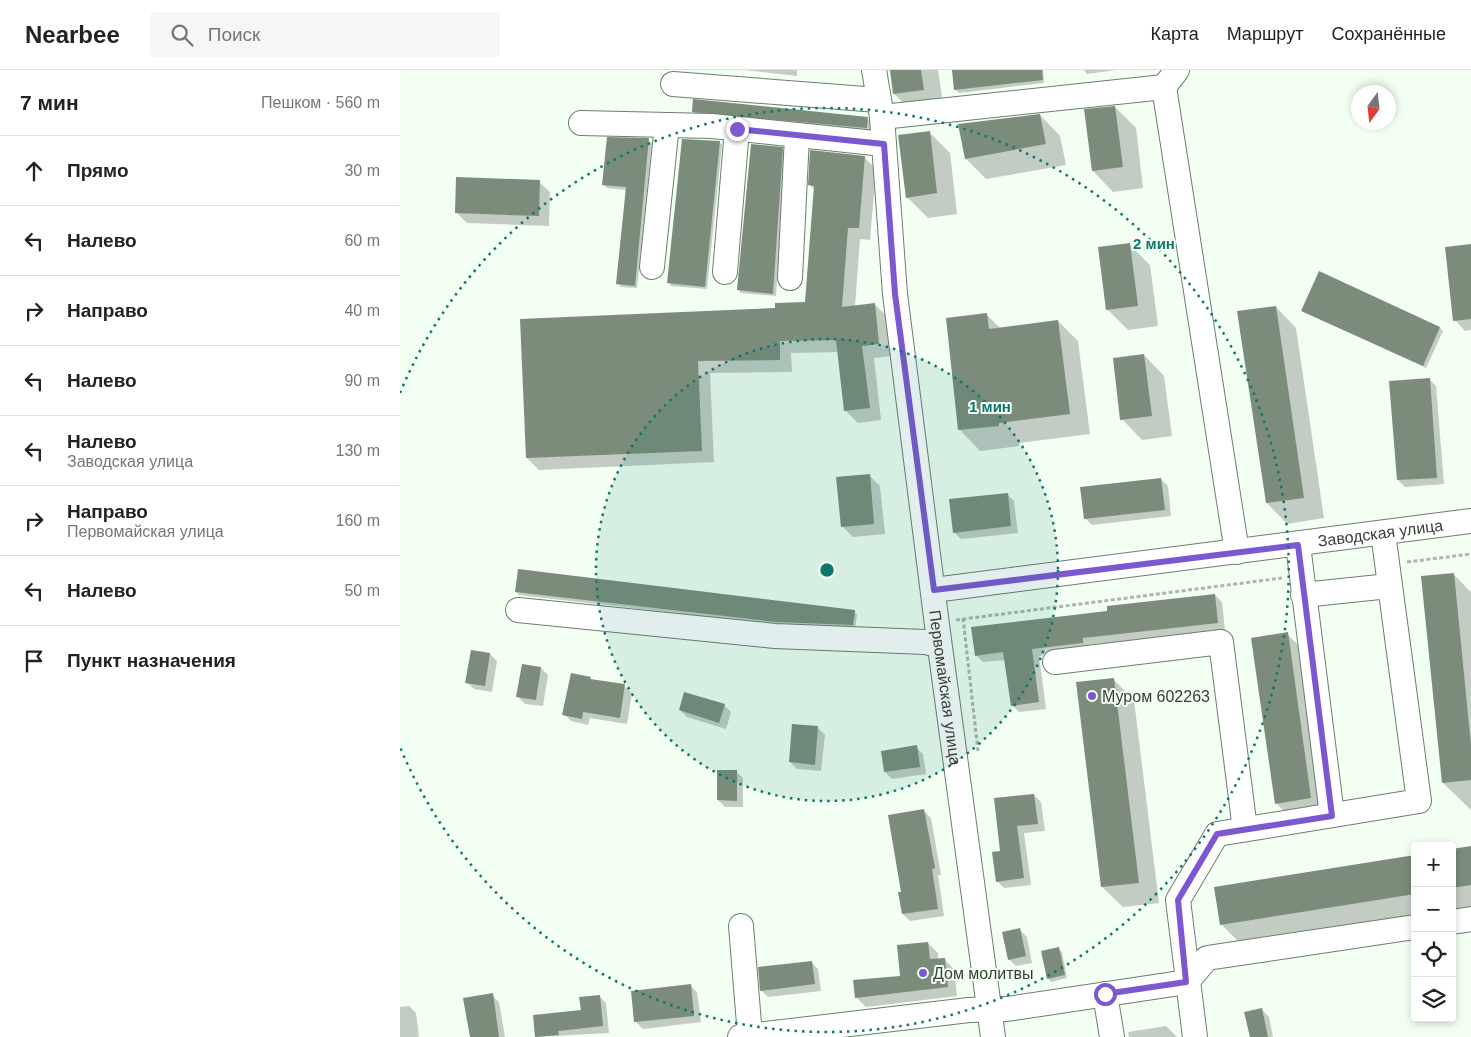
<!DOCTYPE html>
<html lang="ru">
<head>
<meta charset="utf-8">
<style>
	body { margin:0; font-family:Arial,sans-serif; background:#f6f6f6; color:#222 }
	.controls { position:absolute; right:15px; bottom:15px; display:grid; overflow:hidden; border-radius:5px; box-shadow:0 2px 8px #0003 }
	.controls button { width:45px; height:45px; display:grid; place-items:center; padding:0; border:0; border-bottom:1px solid #e0e0e0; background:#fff; color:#222; font:25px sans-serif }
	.compass { position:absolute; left:951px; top:15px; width:45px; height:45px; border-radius:50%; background:#fff; box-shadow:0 2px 8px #0003; rotate:195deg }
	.stop { position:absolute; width:15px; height:15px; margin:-11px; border:4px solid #7d57d0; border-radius:50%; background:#fff }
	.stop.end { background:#7d57d0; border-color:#fff; box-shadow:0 1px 5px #0008 }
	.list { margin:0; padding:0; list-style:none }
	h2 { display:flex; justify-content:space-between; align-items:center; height:65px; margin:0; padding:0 20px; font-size:21px }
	h2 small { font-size:16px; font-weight:400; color:#767676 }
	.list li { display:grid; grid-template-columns:32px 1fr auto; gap:15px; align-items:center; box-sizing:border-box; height:70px; padding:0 20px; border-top:1px solid #e0e0e0 }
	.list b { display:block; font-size:19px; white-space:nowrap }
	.list p { margin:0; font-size:16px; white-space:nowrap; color:#767676 }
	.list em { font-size:16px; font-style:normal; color:#767676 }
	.icon { flex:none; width:28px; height:28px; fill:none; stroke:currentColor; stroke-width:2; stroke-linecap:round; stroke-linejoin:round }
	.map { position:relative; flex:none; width:1071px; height:967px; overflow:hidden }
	header { display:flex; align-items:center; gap:30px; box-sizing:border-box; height:70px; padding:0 25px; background:#fff; border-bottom:1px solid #e0e0e0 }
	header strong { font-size:24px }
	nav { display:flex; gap:28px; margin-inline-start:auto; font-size:18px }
	.search { width:350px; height:45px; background:#f6f6f6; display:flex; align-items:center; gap:12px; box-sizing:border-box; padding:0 18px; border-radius:5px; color:#767676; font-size:19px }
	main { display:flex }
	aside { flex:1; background:#fff }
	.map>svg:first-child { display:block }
	.shadow { fill:#0003 }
	.building { fill:#7b8c7a }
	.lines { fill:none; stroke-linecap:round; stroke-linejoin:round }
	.minor-casing { stroke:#6c7e6c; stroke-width:26 }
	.path { stroke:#acb6ac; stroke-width:3; stroke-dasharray:4 2.5; stroke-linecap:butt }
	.minor { stroke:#fff; stroke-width:24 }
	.route { stroke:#7d57d0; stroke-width:6 }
	.ring { fill:none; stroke:#0f766e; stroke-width:2.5; stroke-dasharray:2.5 5 }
	.poi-dot { fill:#7d57d0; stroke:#f3fff3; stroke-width:2 }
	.labels { text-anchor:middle; stroke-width:4; stroke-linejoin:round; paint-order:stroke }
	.street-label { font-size:16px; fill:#373e37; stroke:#f3fff3 }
	.poi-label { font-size:16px; fill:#373e37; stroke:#f3fff3; text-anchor:start }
	.centre { fill:#0f766e; stroke:#f3fff3; stroke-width:2.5 }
	.ring-label { font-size:15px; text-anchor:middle; font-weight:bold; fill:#0f766e; stroke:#f3fff3; stroke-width:4; stroke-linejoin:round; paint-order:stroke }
</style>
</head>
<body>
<header>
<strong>Nearbee</strong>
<div class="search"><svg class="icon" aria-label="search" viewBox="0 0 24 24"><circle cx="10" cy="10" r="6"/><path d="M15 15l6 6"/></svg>Поиск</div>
<nav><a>Карта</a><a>Маршрут</a><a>Сохранённые</a></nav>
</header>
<main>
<aside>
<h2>7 мин<small>Пешком · 560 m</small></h2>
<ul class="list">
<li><svg class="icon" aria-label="ahead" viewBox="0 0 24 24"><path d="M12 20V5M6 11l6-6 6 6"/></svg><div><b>Прямо</b></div><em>30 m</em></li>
<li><svg class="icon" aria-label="left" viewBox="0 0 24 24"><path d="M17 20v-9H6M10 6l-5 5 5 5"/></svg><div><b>Налево</b></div><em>60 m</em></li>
<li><svg class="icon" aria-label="right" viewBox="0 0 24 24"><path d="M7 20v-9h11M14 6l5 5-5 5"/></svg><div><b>Направо</b></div><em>40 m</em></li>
<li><svg class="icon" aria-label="left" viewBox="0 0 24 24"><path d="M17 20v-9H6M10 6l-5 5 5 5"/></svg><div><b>Налево</b></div><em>90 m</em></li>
<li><svg class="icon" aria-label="left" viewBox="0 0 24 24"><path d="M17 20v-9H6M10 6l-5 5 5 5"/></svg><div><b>Налево</b><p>Заводская улица</p></div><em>130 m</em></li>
<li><svg class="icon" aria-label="right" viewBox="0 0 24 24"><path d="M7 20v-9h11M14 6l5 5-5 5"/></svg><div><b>Направо</b><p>Первомайская улица</p></div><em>160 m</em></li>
<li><svg class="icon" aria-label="left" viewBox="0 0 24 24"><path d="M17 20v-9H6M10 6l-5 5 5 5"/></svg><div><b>Налево</b></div><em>50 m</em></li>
<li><svg class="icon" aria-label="arrive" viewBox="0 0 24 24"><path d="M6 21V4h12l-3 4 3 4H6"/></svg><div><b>Пункт назначения</b></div></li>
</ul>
</aside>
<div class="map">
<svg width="1071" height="967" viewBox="0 0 1071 967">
	<rect width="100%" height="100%" fill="#f3fff3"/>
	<path class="shadow" d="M345,0h52v6z
		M491,0h47l6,40 -29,4 -21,-20z
		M553,0h90l1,13 -85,10 -3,-3z
		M684,0h32l-29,4z
		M715,37l21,21 7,60 -30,4 -20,-21 -8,-61z
		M293,41l175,8 3,3 -1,9 -173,-16z
		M640,45l20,21 6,29 -80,14 -20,-20z
		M529,62l21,21 7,61 -29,4 -21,-21z
		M248,70l4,3 -15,145 -16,-1 -3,-4 9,-93 -20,-2 -4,-3z
		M319,72l3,3 -15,144 -36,-3 -3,-4z
		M382,78l3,4 -9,144 -35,-3 -3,-4z
		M464,87l12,12 -6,71 -10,-1 -5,67 19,-2 13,12 4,40 -17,2 7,62 -23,3 -12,-12 -7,-59 -48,1 1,19 -82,1 4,89 -175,8 -12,-12 249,-149 30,-5 9,-114 -5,-5z
		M139,112l11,10 -1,34 -82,-3 -11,-11z
		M730,175l20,20 8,61 -30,4 -21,-21z
		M1071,175v85l-6,1 -10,-11z
		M876,237l20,21 28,190 -37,6 -20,-21 -28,-191z
		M903,241l137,17 3,3 -17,37z
		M587,245l13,13 58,-7 20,20 12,93 -71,9v3l-39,5 -20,-21 -13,-111z
		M744,285l20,21 8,60 -30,4 -20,-21z
		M1029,309l7,7 8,98 -39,3 -7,-7z
		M469,405l11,11 5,48 -32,3 -11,-11z
		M761,409l7,7 3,30 -79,9 -7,-7z
		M607,424l7,7 4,32 -57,6 -7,-7z
		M1054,505l17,17v218l-28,-27z
		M116,522l338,19 3,4 -2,13 -75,-3 -261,-30z
		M815,525l7,7 3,28 -136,15 1,5 -51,6 7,53 -27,3 -7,-7 -6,-45 -23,2 -7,-7 133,-43z
		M887,564l28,28 23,164 -34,5 -28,-28z
		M90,584l7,7 -5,31 -18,-3 -7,-7z
		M141,598l7,7 -5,31 -18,-2 -7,-7z
		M190,608l3,3 31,5 8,7 -5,31 -37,-6 -2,7 -17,-4 -7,-7z
		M713,609l21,21 25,203 -36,4 -21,-20z
		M324,635l7,7 -5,17 -39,-12 -7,-7z
		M418,658l7,7 -4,36 -24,-2 -7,-7z
		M516,677l7,7 3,20 -34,5 -7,-7z
		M336,701l7,7v29h-18l-7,-7z
		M634,725l7,7 4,29 -21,2 7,52 -27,3 -7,-7 5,-29z
		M524,741l7,7 10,57h-3l6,41 -34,5 -7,-7v-21z
		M1071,777v62l-19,3v-62z
		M1015,786v61l-173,28 -21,-21z
		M620,860l7,7 5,26 -16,3 -7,-7z
		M528,873l10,10v6h6l10,10 3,27 -91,11 -10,-10 46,-20z
		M658,879l4,3 5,26 -16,4 -3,-4z
		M411,892l7,7 3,22 -53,6 -7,-7z
		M290,915l7,7 4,30 -58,7 -8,-8z
		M92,925l7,7 6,35h-34z
		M199,926l7,7 3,30 -73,4 -2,-21 48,-4z
		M9,936l7,7 3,24h-19v-30z
		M862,940l7,7 4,20h-22z
		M766,956l11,11h-48l-1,-5z"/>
	<path class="building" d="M490,0h31l3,20 -31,4z
		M552,0h90l1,10 -89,10z
		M293,29l175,18 -1,11 -175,-16z
		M715,36l8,61 -31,4 -8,-62z
		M640,44l6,30 -81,15 -7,-35z
		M530,61l7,62 -31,5 -8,-63z
		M207,67l42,1 -14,148 -19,-2 10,-97 -24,-2z
		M282,69l38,2 -15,146 -38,-4z
		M351,74l32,3 -10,147 -36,-4z
		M410,80l55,6 -6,72h-11l-6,79 33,-4 4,41 -17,2 8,62 -26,3 -8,-71 -56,1v19l-82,1 4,90 -176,7 -6,-139 255,-11v-5l30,-1 9,-116 -6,-1z
		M56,107l84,3 -1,36 -84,-3z
		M730,173l8,63 -32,4 -8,-63z
		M1071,174v75l-18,2 -8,-74z
		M919,201l121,56 -17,39 -122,-55z
		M876,236l28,192 -38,5 -29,-192z
		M587,243l2,16 69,-9 12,94 -71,9v3l-41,4 -12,-112z
		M744,284l8,62 -32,4 -7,-62z
		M1030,308l7,100 -40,2 -8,-99z
		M470,404l4,50 -33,3 -5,-50z
		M761,408l4,32 -81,9 -4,-32z
		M608,423l3,33 -58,7 -4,-34z
		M118,499l337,41 -2,15 -77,-3 -261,-30z
		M1054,503l17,172v35l-29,3 -21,-207z
		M815,524l3,29 -135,15v5l-51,6 7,53 -28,4 -8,-54 -28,4 -4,-29 136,-16v-5z
		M888,562l23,166 -36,6 -24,-166z
		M71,580l19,3 -5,33 -20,-3z
		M122,594l19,3 -5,33 -20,-3z
		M171,603l20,4 -1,2 35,5 -5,34 -37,-6 -1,7 -20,-4z
		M714,608l25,205 -38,4 -25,-205z
		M284,622l41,12 -6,19 -40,-13z
		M392,654l26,2 -3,39 -26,-3z
		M517,675l3,22 -36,5 -3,-21z
		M317,700h20v31l-20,-1z
		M634,724l4,30 -21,2 7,52 -28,4 -4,-30 8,-1 -6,-53z
		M524,739l11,59 -3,1 6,40 -36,5 -4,-22h3l-13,-77z
		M1071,776v39l-19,3v-39z
		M1015,785v39l-195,31 -6,-38z
		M620,858l6,28 -18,4 -6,-28z
		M528,872l2,17 15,-1 3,29 -93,11 -2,-18 47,-4 -3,-31z
		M659,877l6,28 -18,4 -6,-28z
		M412,891l3,23 -55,7 -2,-24z
		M291,914l3,32 -60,6 -3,-31z
		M93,923l6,44h-29l-7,-39z
		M200,925l3,31 -45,5 1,4 -24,2 -2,-22 48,-5 -2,-13z
		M862,938l6,29h-18l-6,-25z"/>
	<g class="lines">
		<defs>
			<g id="minor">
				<path id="s1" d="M474,0l8,47 13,177 42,331 56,412"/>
				<path d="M273,14l205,16"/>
				<path d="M764,17l13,-17"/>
				<path d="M482,47l282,-30 73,465"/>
				<path d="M181,53l131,3 172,18"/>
				<path d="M252,197l15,-142"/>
				<path d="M325,202l12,-143"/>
				<path d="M390,208l7,-142"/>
				<path d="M898,475l34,270"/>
				<path id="s2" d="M534,520l537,-69"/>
				<path d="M903,525l86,-9"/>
				<path d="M118,540l257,26 150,6 14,3"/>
				<path d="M655,592l166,-20 24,187"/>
				<path d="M1052,852l19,-3"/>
				<path d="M341,856l9,110"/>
				<path d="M705,924l7,43"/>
				<path d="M340,967l229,-27 38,-1 180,-27 20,-24 208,-31"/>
				<path d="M795,967l-17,-137 39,-66 202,-33 -36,-268"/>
			</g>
		</defs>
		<use href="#minor" class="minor-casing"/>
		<path class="path" d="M1007,492l64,-8
			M563,548l15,133
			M556,550l326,-42"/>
		<use href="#minor" class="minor"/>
	</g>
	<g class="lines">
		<path class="route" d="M337,59l147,15 11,150 39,296 364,-45 34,271 -115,18 -39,66 8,82 -81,12"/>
	</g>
	<circle cx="427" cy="500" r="231" fill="#0f766e" fill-opacity=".12"/>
	<g class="ring">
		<circle cx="427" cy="500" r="231"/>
		<path d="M0 323A462 462 0 1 1 0 677"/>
	</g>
	<g class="poi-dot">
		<circle cx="692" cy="626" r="5"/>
		<circle cx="523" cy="903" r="5"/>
	</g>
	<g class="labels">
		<g class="street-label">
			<text dy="6" stroke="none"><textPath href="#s2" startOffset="450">Заводская улица</textPath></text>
			<text dy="6" stroke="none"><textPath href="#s1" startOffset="622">Первомайская улица</textPath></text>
		</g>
		<g class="poi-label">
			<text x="702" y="632">Муром 602263</text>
			<text x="533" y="909">Дом молитвы</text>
		</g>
	</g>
	<circle cx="427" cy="500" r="8" class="centre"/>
	<g class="ring-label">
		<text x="754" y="179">2 мин</text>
		<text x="590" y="342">1 мин</text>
	</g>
</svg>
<div class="controls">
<button>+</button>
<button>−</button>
<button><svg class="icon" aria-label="locate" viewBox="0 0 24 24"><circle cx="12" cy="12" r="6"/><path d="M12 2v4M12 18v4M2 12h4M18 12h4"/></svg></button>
<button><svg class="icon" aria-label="layers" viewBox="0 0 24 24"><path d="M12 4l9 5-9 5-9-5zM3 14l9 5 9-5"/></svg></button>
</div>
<svg class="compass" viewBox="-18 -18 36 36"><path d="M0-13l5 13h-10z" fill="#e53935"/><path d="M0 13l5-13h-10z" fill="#767676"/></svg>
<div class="stop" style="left:705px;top:924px"></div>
<div class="stop end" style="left:337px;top:59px"></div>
</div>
</main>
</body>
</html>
